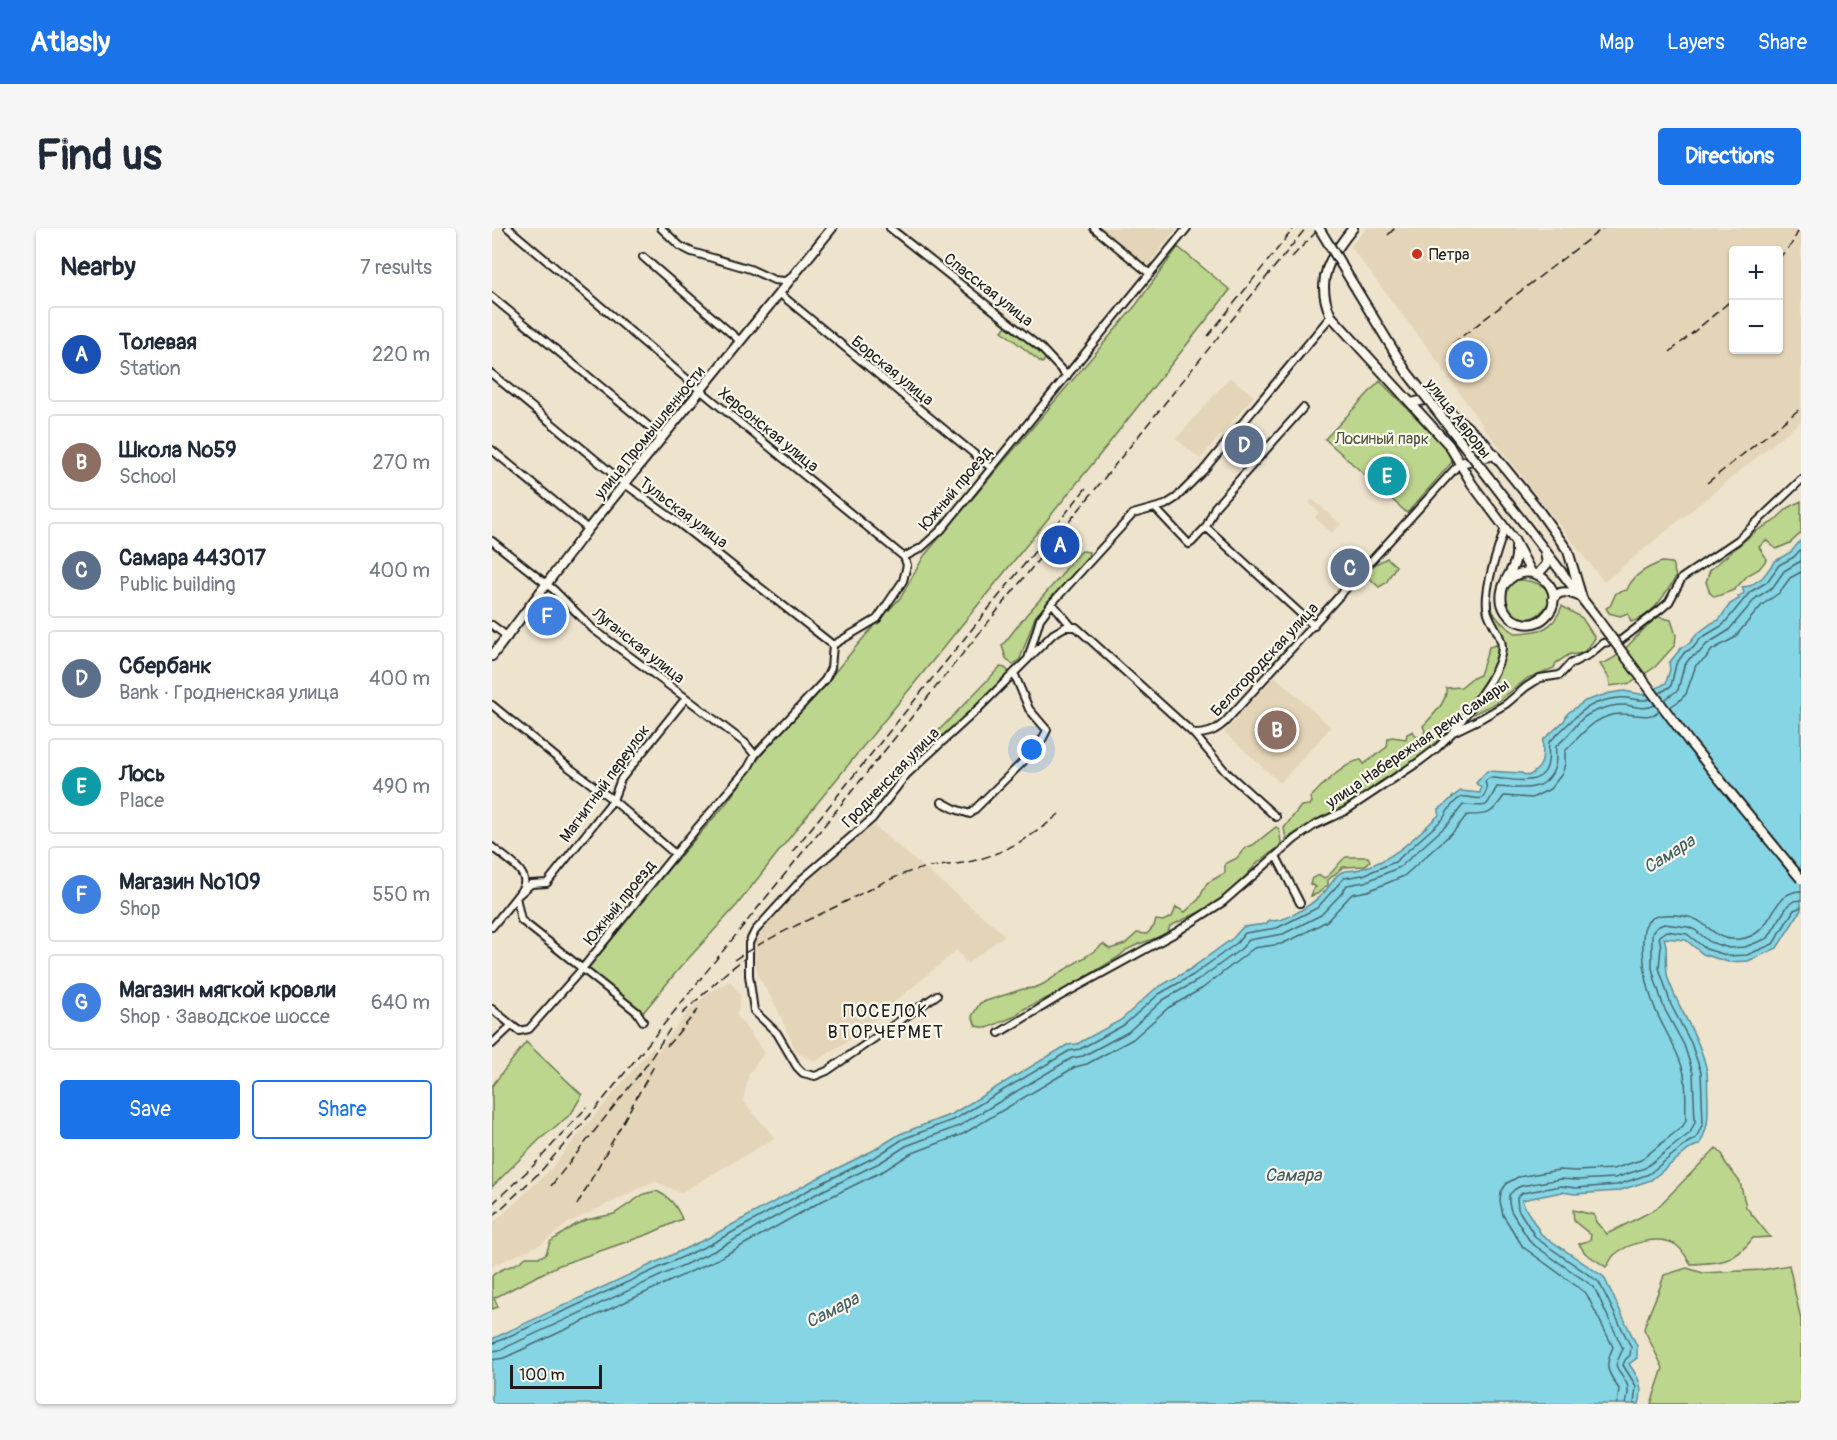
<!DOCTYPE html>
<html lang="en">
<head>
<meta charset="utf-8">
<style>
	body { margin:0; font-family:Pangolin,sans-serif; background:#f6f6f7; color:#1f2937 }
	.controls { position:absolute; right:18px; top:18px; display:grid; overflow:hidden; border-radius:6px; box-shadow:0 2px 4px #0004 }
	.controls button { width:54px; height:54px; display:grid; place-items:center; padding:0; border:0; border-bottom:2px solid #e0e1e3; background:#fff; color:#1f2937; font:30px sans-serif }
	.scale { position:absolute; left:18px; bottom:15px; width:92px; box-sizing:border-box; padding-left:6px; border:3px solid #1c1c1c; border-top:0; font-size:16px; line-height:21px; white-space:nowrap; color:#1c1c1c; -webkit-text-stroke:4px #fbf7ec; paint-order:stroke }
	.you { position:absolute; left:540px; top:522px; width:21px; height:21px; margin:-15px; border:4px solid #fff; border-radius:50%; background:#1a73e8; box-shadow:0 0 0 9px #1a73e833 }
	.badge { display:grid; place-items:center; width:39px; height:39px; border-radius:50%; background:#1a73e8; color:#fff; font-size:20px; font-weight:700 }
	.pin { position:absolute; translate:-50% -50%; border:3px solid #fff; box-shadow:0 2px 6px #0006 }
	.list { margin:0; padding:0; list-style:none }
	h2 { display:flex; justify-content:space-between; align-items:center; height:78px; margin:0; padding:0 24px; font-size:26px }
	h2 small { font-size:20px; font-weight:400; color:#747a83 }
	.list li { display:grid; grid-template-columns:39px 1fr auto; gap:18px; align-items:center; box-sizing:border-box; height:96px; margin:0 12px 12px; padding:0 12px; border:2px solid #e0e1e3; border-radius:6px }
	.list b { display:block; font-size:22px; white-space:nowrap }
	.list p { margin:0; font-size:20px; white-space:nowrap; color:#747a83 }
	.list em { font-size:20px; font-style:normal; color:#747a83 }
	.actions { display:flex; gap:12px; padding:18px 24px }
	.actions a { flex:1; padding:14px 0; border:2px solid #1a73e8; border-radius:6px; text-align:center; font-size:21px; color:#1a73e8 }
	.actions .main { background:#1a73e8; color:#fff }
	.map { position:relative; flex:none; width:1309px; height:1176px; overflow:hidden; border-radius:6px }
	header { display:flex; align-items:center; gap:36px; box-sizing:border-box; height:84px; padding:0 30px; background:#1a73e8; color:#fff }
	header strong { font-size:28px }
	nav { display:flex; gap:33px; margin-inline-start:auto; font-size:21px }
	.intro { display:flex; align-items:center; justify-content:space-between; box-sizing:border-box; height:144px; padding:0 36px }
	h1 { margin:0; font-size:42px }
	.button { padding:15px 27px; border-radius:6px; background:#1a73e8; color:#fff; font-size:21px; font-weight:700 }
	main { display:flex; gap:36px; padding:0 36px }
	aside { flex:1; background:#fff; border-radius:6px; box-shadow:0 2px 4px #0004 }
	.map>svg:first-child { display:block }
	.built { fill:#e5d5b8; fill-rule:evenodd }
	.green { fill:#bdd68d; stroke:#6c7954; stroke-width:1.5 }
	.water { fill:#86d5e4; stroke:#5c8b94; stroke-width:1.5 }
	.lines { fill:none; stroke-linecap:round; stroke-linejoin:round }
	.shore { stroke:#46666c; stroke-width:1.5 }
	.minor-casing { stroke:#1c1c1c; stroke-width:10 }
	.major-casing { stroke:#1c1c1c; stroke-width:12 }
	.minor { stroke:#fbf7ec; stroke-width:6 }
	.major { stroke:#fbf7ec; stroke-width:8 }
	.rail { stroke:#1c1c1c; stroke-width:1.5; stroke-dasharray:9 4.5; stroke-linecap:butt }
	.major-bridge-casing { stroke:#1c1c1c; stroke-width:12; stroke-linecap:butt }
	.major-bridge { stroke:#fbf7ec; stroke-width:8 }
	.poi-dot { fill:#c8321e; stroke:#fbf7ec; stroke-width:2 }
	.labels { text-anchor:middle; stroke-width:4.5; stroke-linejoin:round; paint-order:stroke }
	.poi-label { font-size:16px; fill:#1c1c1c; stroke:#fbf7ec; text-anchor:start }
	.street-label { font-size:16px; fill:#1c1c1c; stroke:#fbf7ec }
	.park-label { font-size:16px; fill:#4c543e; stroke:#fbf7ec }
	.water-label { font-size:18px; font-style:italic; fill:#415d62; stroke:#fbf7ec }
	.neighbourhood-label { font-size:18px; letter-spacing:1.5px; fill:#1c1c1c; stroke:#fbf7ec }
</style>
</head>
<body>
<header>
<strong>Atlasly</strong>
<nav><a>Map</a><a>Layers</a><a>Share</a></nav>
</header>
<div class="intro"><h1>Find us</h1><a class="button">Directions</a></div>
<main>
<aside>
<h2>Nearby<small>7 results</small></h2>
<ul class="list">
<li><span class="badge" style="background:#1a4fb4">A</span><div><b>Толевая</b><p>Station</p></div><em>220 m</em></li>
<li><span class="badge" style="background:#8d6e63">B</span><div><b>Школа №59</b><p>School</p></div><em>270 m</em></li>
<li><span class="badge" style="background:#5c6f8a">C</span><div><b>Самара 443017</b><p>Public building</p></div><em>400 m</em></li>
<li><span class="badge" style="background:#5c6f8a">D</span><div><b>Сбербанк</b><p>Bank · Гродненская улица</p></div><em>400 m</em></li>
<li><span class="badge" style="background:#0f9aa8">E</span><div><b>Лось</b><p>Place</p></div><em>490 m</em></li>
<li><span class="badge" style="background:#3f7fe0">F</span><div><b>Магазин №109</b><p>Shop</p></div><em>550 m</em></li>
<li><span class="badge" style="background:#3f7fe0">G</span><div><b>Магазин мягкой кровли</b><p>Shop · Заводское шоссе</p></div><em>640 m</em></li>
</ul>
<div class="actions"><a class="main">Save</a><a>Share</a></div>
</aside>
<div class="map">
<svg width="1309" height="1176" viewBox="0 0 1309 1176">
	<rect width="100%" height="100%" fill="#eee3cd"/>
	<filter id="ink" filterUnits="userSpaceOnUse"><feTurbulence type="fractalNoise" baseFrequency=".0167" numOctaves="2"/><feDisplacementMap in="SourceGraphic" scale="12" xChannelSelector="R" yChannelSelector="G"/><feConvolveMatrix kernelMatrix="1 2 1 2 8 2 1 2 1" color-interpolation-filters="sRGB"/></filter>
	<g filter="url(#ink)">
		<path class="built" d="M602,0h83l-31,40z
			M875,0h434v193l-197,161 -122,-157 -49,-70 -83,-109zM1242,22h44v100h-44z
			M738,149l24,19 -54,63 -24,-20z
			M820,271l29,25 -9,9 -17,-15 4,-6 -10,-9z
			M783,448l56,51 -51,56 -56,-51z
			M381,597l132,110 -38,29 -10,-14 -109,91 -32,20 -19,-8 -21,-47 -18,-30 -6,-32 8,-13 42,-48z
			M238,753l11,15 -4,19 27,38 -15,21 -6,27 32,37 -95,55 -25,-12 -87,42 -25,20 -51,23v-42l54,-50 106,-127 6,4 30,-39 24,-22z"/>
		<path class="green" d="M686,19l52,43 -136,172 -293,361 -64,82 -59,65 -36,44 -55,-44 81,-100 57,-65 46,-63 49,-52 45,-54 36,-39 23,-41 212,-251z
			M514,98l34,24 7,8 -5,5 -40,-32z
			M888,153l67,68 6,12 -46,52 -82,-74z
			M1309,273v32l-11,10 -14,6 -10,-9 -7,7 8,12 -8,10 -11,6 -14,15 -19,7 -5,-4 -4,-11 4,-12 46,-39 17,-9 15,-14z
			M590,323l7,1 -2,9 -52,56 -15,42 -7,6 -7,-7 -4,-12 25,-32 33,-37 12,-17z
			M895,330l9,8 -10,17 -7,4 -11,-10 -1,-5 7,-7z
			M1170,334l10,1 4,14c-13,20 -22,38 -45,45l-3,-9 -8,3 -11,-3 -3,-5 4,-2 6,-13 11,-3c5,-14 21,-23 35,-28z
			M1024,352c17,-1 47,9 27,30 -25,27 -55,-17 -27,-30z
			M999,364c-4,20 9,31 24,41 24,-1 38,-2 47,-27l20,12 13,20c-7,11 -12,18 -25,16l-14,9 -2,5 -26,10 -32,25 -36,17c14,-16 46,-48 43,-71 -1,-11 -13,-36 -17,-48z
			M1166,389l13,3 5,15 -1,10 -20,22 -24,16 -21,3 -1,-8 -9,-14c24,-6 38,-34 58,-47z
			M1004,417l2,9 -7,17 -11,17 -24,36 -23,25 -55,34 -24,19 -33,15 -35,22 -2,-11 17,-22 9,-1 2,-3 -2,-4c10,-11 37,-37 51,-38l3,4 23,-17 1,-9 4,-1 14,2 1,-5 6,-3 4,7 6,-3 2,-4 -2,-5c8,-9 25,-24 23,-38l15,-1 10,-8 9,-4 9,-28z
			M508,439l5,1 4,4 -2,4 -69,66 -42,35 4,-9 19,-17z
			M784,599l3,2 2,13 -2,5 -21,15 -22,25 -26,20 -40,19 -3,8 -28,10 -13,6 -6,6 -54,33 -42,20 -11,8 -26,11 -11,-2 -4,-10 8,-13 43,-14c18,1 29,-12 43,-20 13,-9 25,-14 37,-25l7,5 15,-5 12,-11 10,1 7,-8 2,-6 7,1 9,-4 4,-10 9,5 14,-13 8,-16 18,-10v-9l12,-6 8,-10 8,-3z
			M854,629h22l2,4 -5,5 -22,1 -15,13v5l-11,9 -6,2 2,-7 3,-2 -6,-3 2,-6 8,-3 4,3c10,-4 13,-15 22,-21z
			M34,814l56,53 -11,19 -32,26 -47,47v-101z
			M1224,920l7,7 1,6 16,21 6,25 24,30 -17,1c-19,25 -32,25 -62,26 -4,-6 -9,-15 -15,-19 -16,-11 -48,-2 -62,10 -3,3 -5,9 -8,12l-21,-14 -6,-9 11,-4 1,-5 -17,-14 -1,-11 21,5 2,7 11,12 49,-25z
			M164,963c14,6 20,14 26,28l-33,15 -92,32 -63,32 4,9 -6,2v-33c13,-12 20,-6 34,-19h14l6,-3 4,-12 25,-17 11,-5 28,-6 30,-20z
			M1297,1037l12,55v84h-150l12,-36 -19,-39c5,-19 15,-35 20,-54l23,-7 16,5 58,-3z"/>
		<path class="water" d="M1309,312v370l-24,38 -29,13 -20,1 -25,-8 -17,-14 -22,-2c5,12 0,26 4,40 10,32 33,60 39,94 1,9 0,18 1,27 0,21 1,25 -8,45l-9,4 -40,32 -33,11 -43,3 -13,-2 -40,8 2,6 17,28 63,43 33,69v12l-8,6c10,14 15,23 10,40h-1147v-65l216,-101 104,-57 62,-31 26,-16 52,-20 115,-69 10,-1 44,-24 34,-31 34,-19 44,-32 10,-11 23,-3 3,-4c16,5 52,-21 61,-35 4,-5 5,-10 12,-13 5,-2 13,-1 18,-3 33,-8 55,-32 79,-54v-6c8,-5 13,-13 22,-18l19,2 1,-5 -5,-5 11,-12 34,2 7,3c18,-10 14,-18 15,-36l21,-19 4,-8 17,-12 25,-8 14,-2 21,4 21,-12 4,-14 -1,-6 13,-16 8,-4 7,-9 15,-11 7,-3 11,-16 9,-5 -1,-2 6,-4 -2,-6 8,-1 13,-9 12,-16 16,-9z"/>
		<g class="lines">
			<path class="shore" d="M1168,465l11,-7 5,-22 9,-12 8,-4 8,-10 22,-13 27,-33 17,-10 12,-17 15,-8 7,-8
				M1172,472l14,-10 6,-24 6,-8 9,-5 8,-9 21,-13 28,-33 17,-11 11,-16 17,-10
				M1178,479l9,-6 7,-7 10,-29 9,-6 7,-9 22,-12 28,-33 17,-12 11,-15 11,-6
				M0,1116l219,-100 103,-57 63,-31 26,-17 52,-20 114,-68 11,-2 44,-24 35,-31 34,-19 44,-32 8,-10 32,-5 40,-20 27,-30 19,-3 32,-13 48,-43c3,-6 12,-21 20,-22 7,-1 13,3 20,1l4,-9 -2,-8 4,-3c18,-1 55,13 59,-16 1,-6 0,-13 1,-20 25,-21 32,-40 69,-44 11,-2 22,5 32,1
				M0,1123l8,-1 214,-99 104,-58 63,-31 25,-16 53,-20 113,-68 11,-2 45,-24 35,-32 34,-19 44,-32 8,-9 34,-6 38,-19 20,-21 6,-9 18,-3 35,-15 48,-43 15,-19c29,1 20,5 34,-18 22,1 50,7 58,-21 2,-7 0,-13 1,-20 9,-7 16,-15 23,-24 8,-10 31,-17 43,-17 12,0 21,6 33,0
				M0,1132l12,-2 214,-99 104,-58 63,-31 25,-16 53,-20 112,-67 12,-3 46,-25 35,-31 35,-20 51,-40 27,-4 16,-7 30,-16 25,-27 16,-3 36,-15 50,-45 13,-16c22,0 24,0 37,-19l28,2 18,-9 12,-15 3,-10v-13c17,-16 31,-38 58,-37 15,0 23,5 37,-2
				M1125,1176l2,-15c-12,-18 -15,-22 -6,-42l-27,-54 -63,-46 -20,-32 -3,-14 1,-9 6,-9 11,-6 41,-7 17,1 37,-2 28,-9 42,-34 3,-6c-1,-15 1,-31 -2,-46 -5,-23 -19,-42 -28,-63 -9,-21 -12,-39 -13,-62 0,-15 -2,-32 20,-34 11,-1 28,1 36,6 15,10 20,20 41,18 37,-5 28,-47 61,-48
				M1134,1176c1,-6 4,-14 1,-20 -10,-21 -16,-11 -4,-35l-29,-62 -63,-44 -20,-32 -2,-8v-8l6,-6 6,-3 39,-7 16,1 39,-2 30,-10 45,-35 5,-11 -2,-49 -9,-28 -20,-37 -8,-25 -4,-15v-35l5,-6 7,-3 24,3 7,3 15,12 19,6 16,-1 23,-9 20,-33 6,-4 7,-1
				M1142,1176l2,-18 -13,-21 2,-5 5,-5 1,-8 -32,-65 -63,-44 -18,-29 -1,-11 5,-5 39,-7 15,2 41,-3 32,-11 38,-31 9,-5 7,-15 -2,-51 -10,-29 -20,-38 -8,-25 -4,-12 2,-21 -2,-11 7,-5 21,3 19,15 23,7 18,-1 26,-11 21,-34 7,-3"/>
			<defs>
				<path id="minor" d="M16,0l192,162 204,167
					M169,0l19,18 12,6 58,17 24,11 10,1 6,-2
					M398,0l151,120 26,28
					M602,0l56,46
					M151,29l97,84
					M287,65l211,174
					M0,69l170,140
					M0,146l133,110 51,37 157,124
					M0,222l96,79
					M664,281l31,33 2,2 3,-2 14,-15 9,-20 88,-99
					M714,299l108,99
					M0,313l62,49 39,39 93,69 59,45 10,12 70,-75 6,-12 2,-23
					M412,329l17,-9 20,-18 246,-302
					M560,375l20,24
					M0,397l16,12
					M341,417l44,-26 26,-38 4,-16 -3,-8
					M536,431l12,-40 12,-16 81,-89 32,-9 11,-7 27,-27 128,-155
					M0,477l75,61 46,34 62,54
					M962,503c15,-23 46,-55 48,-83 0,-13 -10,-23 -14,-35 -6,-21 10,-64 17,-85
					M702,506c14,0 21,-3 31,-12l235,-259
					M450,574l13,7 15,5 69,-68 8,-16 -18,-21 -15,-36
					M0,619c9,8 30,20 32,32 2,7 -4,13 -8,18l5,23 116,92 6,9
					M784,628l24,47
					M0,699l24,-30 15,-13 16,-1 66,-83 8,-21 65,-81
					M445,767l-110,76 -12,5 -12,-3 -6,-6 -20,-34 -23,-22 -5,-36v-32l6,-12 48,-53 69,-59 35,-45 71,-65 75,-75 12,-7h11l118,107 31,37 51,46
					M0,781l27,22 10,-2 53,-60 93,-115 73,-86 7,-13
					M507,805l63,-38 113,-62 48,-31 72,-63 20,-14 30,-14 75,-50 17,-13 16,-16 29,-14 24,-14 20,-17 14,-9 20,-3 10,-11 20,-10 13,-11 18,-3 40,-31 8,-7 13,-24 56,-38 63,-60
					M0,816l19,-18"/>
				<path id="major" d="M861,0c-23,28 -39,52 -22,88l118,129 23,39 42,56 17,32
					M919,175l23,-5 49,43 52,64 33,46 14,47
					M968,235l35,-8
					M997,250l104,135
					M1046,346l9,-10 -2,-12
					M1013,356c25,-31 67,8 40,33 -6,6 -15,8 -22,6 -15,-2 -24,-17 -21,-32 3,-16 16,-23 14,-43
					M1061,371c7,-11 18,-6 28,-2
					M0,428l96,-127 244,-301"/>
			</defs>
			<use href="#minor" class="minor-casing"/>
			<use href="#major" class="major-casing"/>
			<use href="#minor" class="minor"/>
			<use href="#major" class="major"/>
			<path class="rail" d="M896,7l7,-7
				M800,29l28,-29
				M1286,31l13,-14 9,-17
				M716,108l86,-108
				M960,116l151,-116
				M1178,124l64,-54
				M1215,255l94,-75
				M300,624l294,-364
				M242,732c31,-21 66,-36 101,-53 24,-12 48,-26 74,-35 17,-6 36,-6 54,-9 37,-7 68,-25 96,-49
				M190,786l45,-42 18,-14
				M175,818l31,-36
				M59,958l94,-119 25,-38
				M0,976l41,-38 54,-59
				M85,977l77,-139
				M0,989l48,-45 58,-66 708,-878"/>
			<defs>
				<path id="major-bridge" d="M827,0l87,143 83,107
					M1101,385l97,130 111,136"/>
			</defs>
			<use href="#major-bridge" class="major-bridge-casing"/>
			<use href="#major-bridge" class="major-bridge"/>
		</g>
	</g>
	<circle class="poi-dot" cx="925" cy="26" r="6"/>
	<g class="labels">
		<g class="poi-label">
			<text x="937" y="32">Петра</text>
		</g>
		<g class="street-label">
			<text transform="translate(497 61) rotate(38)" y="6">Спасская улица</text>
			<text transform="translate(401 142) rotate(39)" y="6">Борская улица</text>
			<text transform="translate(967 190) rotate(52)" y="6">улица Авроры</text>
			<text transform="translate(277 201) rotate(39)" y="6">Херсонская улица</text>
			<text transform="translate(157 204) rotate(-51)" y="6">улица Промышленности</text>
			<text transform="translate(463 260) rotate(-50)" y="6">Южный проезд</text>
			<text transform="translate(192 284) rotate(37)" y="6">Тульская улица</text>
			<text transform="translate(147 417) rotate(38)" y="6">Луганская улица</text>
			<text transform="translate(772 431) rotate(-47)" y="6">Белогородская улица</text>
			<text transform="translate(925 515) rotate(-34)" y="6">улица Набережная реки Самары</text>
			<text transform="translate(398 549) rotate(-46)" y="6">Гродненская улица</text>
			<text transform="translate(112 555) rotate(-54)" y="6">Магнитный переулок</text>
			<text transform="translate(127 674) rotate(-51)" y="6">Южный проезд</text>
		</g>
		<g class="park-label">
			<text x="890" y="216">Лосиный парк</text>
		</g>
		<g class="water-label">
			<text transform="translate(1177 626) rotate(-32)" y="6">Самара</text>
			<text x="801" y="953">Самара</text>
			<text transform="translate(340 1082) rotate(-27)" y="6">Самара</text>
		</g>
		<g class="neighbourhood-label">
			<text x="394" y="789">ПОСЕЛОК<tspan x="394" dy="21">ВТОРЧЕРМЕТ</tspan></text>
		</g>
	</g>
</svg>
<div class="controls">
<button>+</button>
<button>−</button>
</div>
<div class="scale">100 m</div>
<div class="you"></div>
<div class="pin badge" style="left:568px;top:317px;background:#1a4fb4">A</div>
<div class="pin badge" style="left:785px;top:502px;background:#8d6e63">B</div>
<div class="pin badge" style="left:858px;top:340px;background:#5c6f8a">C</div>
<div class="pin badge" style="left:752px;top:217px;background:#5c6f8a">D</div>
<div class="pin badge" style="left:895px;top:248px;background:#0f9aa8">E</div>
<div class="pin badge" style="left:55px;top:388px;background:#3f7fe0">F</div>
<div class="pin badge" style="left:976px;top:132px;background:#3f7fe0">G</div>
</div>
</main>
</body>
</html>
